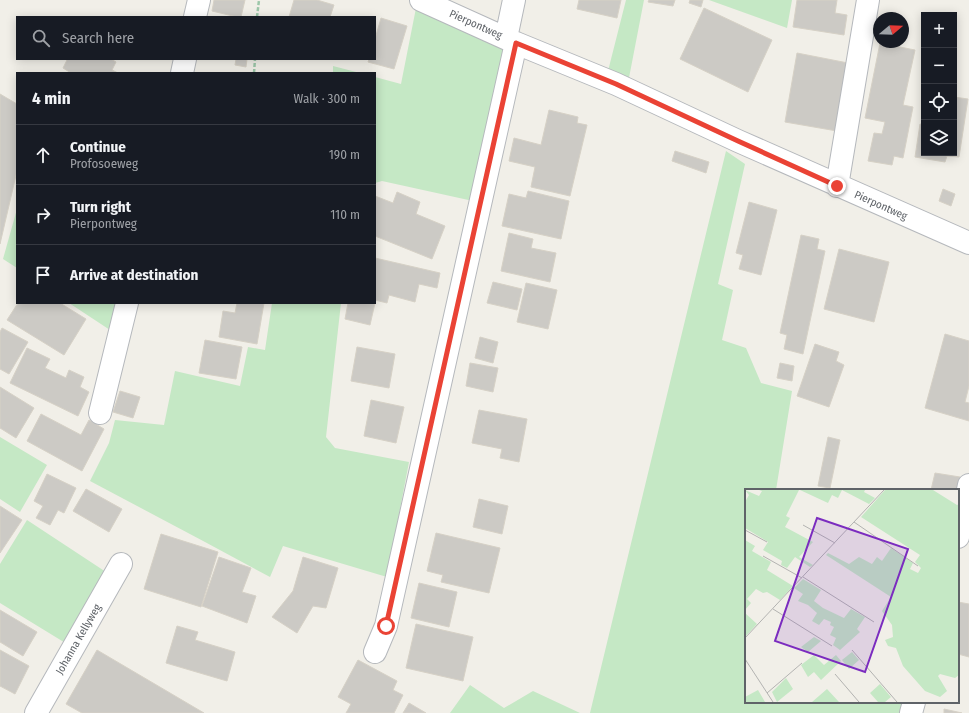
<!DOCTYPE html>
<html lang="en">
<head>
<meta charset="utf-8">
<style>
	body { margin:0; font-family:"Fira Sans Condensed",sans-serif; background:#242831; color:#f1f3f6 }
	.controls { position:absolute; right:12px; top:12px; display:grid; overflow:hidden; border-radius:0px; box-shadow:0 2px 10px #0003 }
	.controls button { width:36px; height:36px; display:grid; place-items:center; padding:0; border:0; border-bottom:1px solid #363941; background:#171b24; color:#f1f3f6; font:20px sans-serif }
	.compass { position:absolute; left:873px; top:12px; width:36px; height:36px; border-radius:50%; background:#171b24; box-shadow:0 2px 10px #0003; rotate:71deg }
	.stop { position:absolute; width:12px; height:12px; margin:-9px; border:3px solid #ea4335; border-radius:50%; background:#fff }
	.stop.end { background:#ea4335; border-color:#fff; box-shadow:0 1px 4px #0008 }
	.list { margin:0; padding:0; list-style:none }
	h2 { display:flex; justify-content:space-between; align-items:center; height:52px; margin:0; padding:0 16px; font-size:17px }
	h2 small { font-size:13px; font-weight:400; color:#9ea1a6 }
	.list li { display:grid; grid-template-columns:26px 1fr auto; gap:12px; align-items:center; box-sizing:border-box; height:60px; padding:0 16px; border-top:1px solid #363941 }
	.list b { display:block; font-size:15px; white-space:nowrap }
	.list p { margin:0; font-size:13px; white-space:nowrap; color:#9ea1a6 }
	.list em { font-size:13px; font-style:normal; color:#9ea1a6 }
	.icon { flex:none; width:22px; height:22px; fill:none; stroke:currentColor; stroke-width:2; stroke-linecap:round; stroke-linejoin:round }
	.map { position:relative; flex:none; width:969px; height:713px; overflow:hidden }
	.search { position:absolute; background:#171b24; box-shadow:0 2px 10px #0003; left:16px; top:16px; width:360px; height:44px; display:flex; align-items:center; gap:10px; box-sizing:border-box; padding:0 14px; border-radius:0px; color:#9ea1a6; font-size:15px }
	.panel { position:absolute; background:#171b24; box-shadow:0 2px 10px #0003; left:16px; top:72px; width:360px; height:232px; border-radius:0px }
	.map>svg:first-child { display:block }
	.green { fill:#c5e8c5 }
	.building { fill:#cccac5; stroke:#d6d1c6 }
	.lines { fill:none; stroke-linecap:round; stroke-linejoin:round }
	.minor-casing { stroke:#b5b8bc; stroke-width:24 }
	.path { stroke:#9cc7a9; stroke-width:2.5; stroke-dasharray:4 2; stroke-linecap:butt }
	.minor { stroke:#fff; stroke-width:22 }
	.route { stroke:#ea4335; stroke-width:5 }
	.labels { text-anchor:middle; stroke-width:4; stroke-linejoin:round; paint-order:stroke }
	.street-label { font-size:11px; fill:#5f6368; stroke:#fff }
	.inset-road { fill:none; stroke:#b3b3b1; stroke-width:1 }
	.view { fill:#7b2cbf; fill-opacity:0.15; stroke:#7b2cbf; stroke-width:2 }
	.inset-edge { fill:none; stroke:#5f6368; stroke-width:2 }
</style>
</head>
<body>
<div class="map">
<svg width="969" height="713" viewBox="0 0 969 713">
	<rect width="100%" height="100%" fill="#f1efe8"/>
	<path class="green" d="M626,0h18l-16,83 -20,-12z
		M709,0h83l-5,28z
		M416,8l90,42 -33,151 -91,-20 -7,2v-106l26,7z
		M333,66l27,7h-27z
		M726,151l19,13 -27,120 15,6 -11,50 24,8 15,35 31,8 -16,99h-30v212h161l-3,11h-314z
		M17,209v59l-14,-9z
		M69,303h48l-7,27z
		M272,303h69l-15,134 9,11 74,14 -22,115 -104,-31 -13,31 -65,-35 -115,-61 19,-38 6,-23 49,5 11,-54 65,15 8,-39 17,3z
		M0,437l47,28 -27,47 -20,-13z
		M27,520l79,52 -39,72 -67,-41v-39z
		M470,685l34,23 29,-17 47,22h-130z"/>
	<path class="building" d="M214,0h31l-4,17h-4l-25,-6z
		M294,0h23l17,5 -4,12h-41z
		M579,0h42l-4,18 -40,-9z
		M649,0h26l-2,6 -25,-4z
		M690,0h13l-2,7 -12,-4z
		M797,0h40l-2,13 12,2 -3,20 -51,-8z
		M704,8l68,32 -24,52 -68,-33z
		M381,18l26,8 -13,43 -26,-7 1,-3h6v-20z
		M880,43l35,7 -12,55 10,2 -10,51 -9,-2 -2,9 -24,-4 6,-28 8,1 3,-12 -20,-4z
		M797,53l51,10 -11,68 -52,-9z
		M65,59h46l5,3 -4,8 6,3h-47l-8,-5 4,-8z
		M236,59h11l-1,8 -11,-2z
		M0,94l17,10v67l-17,73z
		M954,97l14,2 -9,58 -12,-1 -2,6 -30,-5 5,-33 4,1v28h30z
		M549,110l29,7 -1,6 10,2 -17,71 -39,-9 4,-20 -26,-6 5,-23 27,7z
		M675,151l34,11 -3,11 -34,-12z
		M943,189l12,5 -4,12 -12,-5z
		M528,191l41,10 -8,38 -59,-13 7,-32 17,4z
		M397,192l23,10 -4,12 29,12 -13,33 -57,-23v-40l18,7z
		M749,202l28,8 -16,65 -22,-6 4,-14 -7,-2z
		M509,233l24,6 -2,9 25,5 -6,29 -49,-11z
		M801,235l18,4 -2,10 8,2 -22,103 -19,-5 3,-14 -7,-2z
		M839,249l50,13 -15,60 -50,-13z
		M375,258l65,15 -3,15 -18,-4 -4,18 -26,-7 -2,8 -12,-3z
		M493,282l29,7 -5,21 -30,-7z
		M526,283l31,7 -9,39 -31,-7z
		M18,303h42l26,16 -22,36 -57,-35z
		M237,303h27l-7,41 -38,-7 4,-26 12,2z
		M348,303h27l-5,22 -25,-6z
		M2,328l26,14 -19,32 -9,-5v-37z
		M945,334l24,7v45l-4,16 4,1v18l-44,-13z
		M480,337l18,5 -5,21 -18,-5z
		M205,340l37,7 -6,32 -37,-6z
		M815,344l24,8 -3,9 8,4 -15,42 -32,-11z
		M357,347l38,7 -6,34 -38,-7z
		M27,348l23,11 -5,9 21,10 3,-8 15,7 -4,10 9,5 -11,24 -68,-33z
		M470,363l28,5 -5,24 -27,-6z
		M780,363l14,3 -2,15 -15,-3z
		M0,387l34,21 -18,30 -16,-10z
		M120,391l20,6 -7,21 -20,-6z
		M371,400l33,7 -8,36 -32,-7z
		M479,410l48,9 -8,43 -19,-4 2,-9 -30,-6z
		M41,414l40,21 8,-15 15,9 -22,42 -55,-30z
		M828,437l12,3 -10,48 -12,-2z
		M935,473l25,4 -2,13h-27z
		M47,474l29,14 -12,25 -6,-3 -8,15 -14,-7 7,-12 -9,-5z
		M86,489l36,20 -13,23 -36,-21z
		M479,499l29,7 -6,28 -29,-7z
		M0,506l22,14 -22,33z
		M436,533l64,15 -11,45 -48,-11 2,-7 -16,-4z
		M161,534l57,18 -17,55 -57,-18z
		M219,557l32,11 -9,24 14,4 -9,27 -45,-17z
		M303,557l35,11 -12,40 -13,-2 -16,27 -25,-16 21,-26z
		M419,583l38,9 -8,35 -38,-9z
		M958,602l11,2v53l-11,-3z
		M0,610l37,22 -14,24 -23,-14z
		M416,624l57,13 -10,44 -57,-13z
		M177,626l21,6 -3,8 40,12 -8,29 -61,-18z
		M0,650l29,16 -14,28 -15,-8z
		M97,650l107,63h-122l-16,-9z
		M358,660l39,21 -4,9 10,5 -9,18h-48l5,-9 -13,-7z
		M409,703l17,10h-23z
		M944,709l18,4h-18z"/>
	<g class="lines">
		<defs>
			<path id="minor" d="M421,0l95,43 100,41 122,57 231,102
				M195,17l4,-17
				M506,38l8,-38
				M182,73l3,-14
				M837,186l31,-186
				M100,413l27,-110
				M958,537l11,-52
				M375,652l11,-26 130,-583
				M36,713l85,-149
				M911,713l3,-11"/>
		</defs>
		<use href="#minor" class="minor-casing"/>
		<path class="path" d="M257,17l2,-17
			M254,73l1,-14"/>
		<use href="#minor" class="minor"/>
	</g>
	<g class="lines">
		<path class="route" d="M386,626l130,-583 100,41 122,57 99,45"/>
	</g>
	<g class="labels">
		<g class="street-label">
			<text transform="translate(476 24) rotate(24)" y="4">Pierpontweg</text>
			<text transform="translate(881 205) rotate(24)" y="4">Pierpontweg</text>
			<text transform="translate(78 639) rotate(-60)" y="4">Johanna Kellyweg</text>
		</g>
	</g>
	<g transform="translate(745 489)">
		<rect width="214" height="214" fill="#f1efe8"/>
		<path d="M0,1l14,6 3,-5 -3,-1h40l-13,26 4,2 -5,9 28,15 -14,15 14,8 -3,2 -15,-10 -8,11 -6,-3 1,-4 -19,-11 5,-8 -23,-14v-26l4,-7zM55,1h65l-1,2 11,6 -6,6 -27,-14 -4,8 -6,-3 -4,8zM140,1h48l24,15 2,-1v171l-4,3 -15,-4 -2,2 9,15 -7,6 -15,-6 -22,-25 -7,-18 -8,-2 -3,-6 8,-3 -1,-12 -10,-14 9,-14 -65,-42 2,-2 21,11 10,-7 13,7 5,-7 5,4 9,-13 22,15 -3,6 8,4 3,-5 -6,-6 5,-7 -59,-38zM0,51l10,6 -3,5 19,11 -4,8 26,16 -13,14 -13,-8 -4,1 -7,-4 -9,10 4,4 -6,7zM58,90l18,11 -7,11 9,7 21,10 7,-9 14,8 -8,12 3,3 -20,18 -7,-5 3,-7 -6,-3 4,-8 -4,-2 1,-3 -7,-3 -5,6 -7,-4 5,-8 -9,-8 -10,-4 5,-7 -9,-6zM0,124l12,11 -12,13zM69,148l7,4 -13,11 -7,-5zM107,163l7,8 -10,9 -7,-9zM69,166l10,10 12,-10 5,6 -20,19 -7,-8 -6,5 -7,-12zM41,189l7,11 -16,13 -5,-10zM135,195l11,13 -6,5h-7l-8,-9zM82,200l12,13h-27zM13,201l7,12h-20v-5z" fill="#c5e8c5"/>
		<path class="inset-road" d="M109,33l64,44M58,36l32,18M0,41l22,12M18,67l39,22M58,88l71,45M28,120l59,37M0,149l139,-148M107,161l45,52M0,170l28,43M90,185l24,28M22,204l35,-30"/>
		<path class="view" d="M72,29l91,31 -43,123 -90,-31z"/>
		<rect width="214" height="214" class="inset-edge"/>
	</g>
</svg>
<div class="controls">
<button>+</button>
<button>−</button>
<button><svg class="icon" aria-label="locate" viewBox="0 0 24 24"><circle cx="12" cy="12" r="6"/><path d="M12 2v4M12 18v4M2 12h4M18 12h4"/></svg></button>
<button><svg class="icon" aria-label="layers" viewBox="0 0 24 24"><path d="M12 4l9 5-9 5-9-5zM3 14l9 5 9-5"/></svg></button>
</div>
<svg class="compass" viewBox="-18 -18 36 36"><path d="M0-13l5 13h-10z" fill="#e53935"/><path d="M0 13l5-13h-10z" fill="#9ea1a6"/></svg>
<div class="stop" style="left:386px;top:626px"></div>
<div class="stop end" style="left:837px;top:186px"></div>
<div class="search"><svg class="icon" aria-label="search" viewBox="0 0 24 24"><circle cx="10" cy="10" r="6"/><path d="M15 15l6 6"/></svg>Search here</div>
<section class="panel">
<h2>4 min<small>Walk · 300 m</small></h2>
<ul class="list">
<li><svg class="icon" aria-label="ahead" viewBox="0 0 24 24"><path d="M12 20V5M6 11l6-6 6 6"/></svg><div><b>Continue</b><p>Profosoeweg</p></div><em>190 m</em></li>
<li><svg class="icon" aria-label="right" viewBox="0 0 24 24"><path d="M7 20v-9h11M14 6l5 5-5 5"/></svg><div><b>Turn right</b><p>Pierpontweg</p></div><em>110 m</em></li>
<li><svg class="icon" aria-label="arrive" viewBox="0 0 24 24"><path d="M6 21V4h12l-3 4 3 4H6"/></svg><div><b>Arrive at destination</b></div></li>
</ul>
</section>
</div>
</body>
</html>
